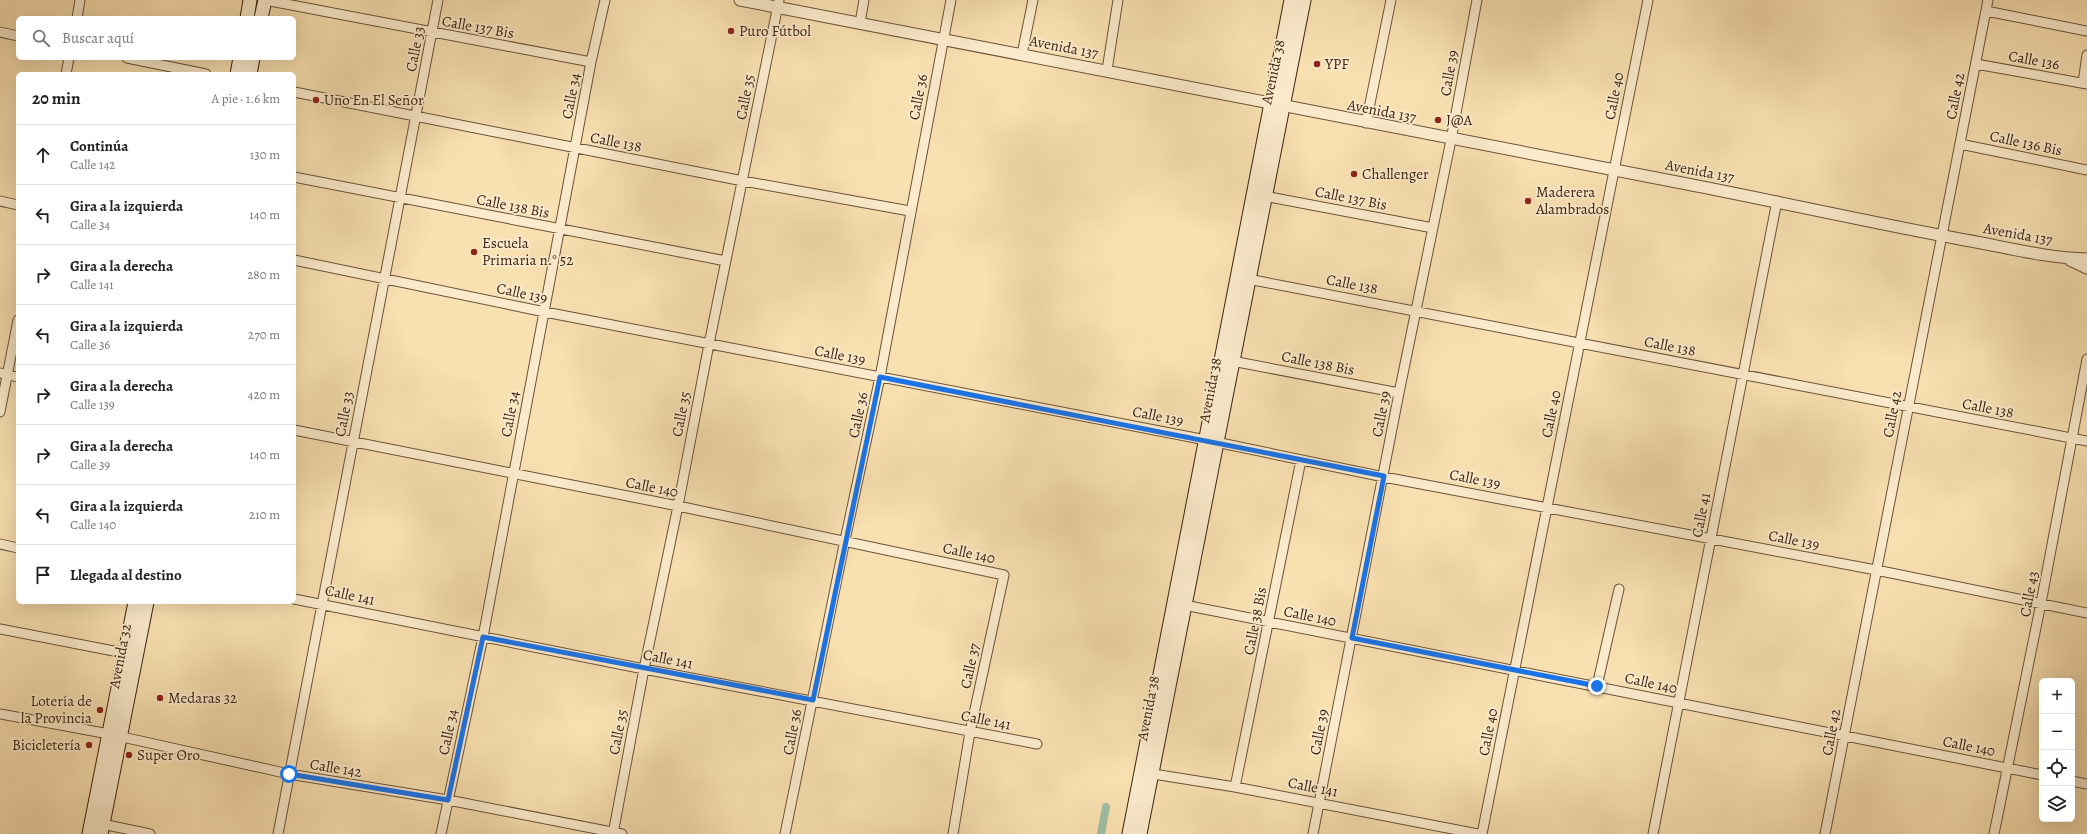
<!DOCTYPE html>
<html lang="es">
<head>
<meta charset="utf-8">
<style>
	body { margin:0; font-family:Alegreya,serif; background:#f2f2f2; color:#202124 }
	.controls { position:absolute; right:12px; bottom:12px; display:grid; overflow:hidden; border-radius:6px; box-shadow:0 4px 16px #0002 }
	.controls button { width:36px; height:36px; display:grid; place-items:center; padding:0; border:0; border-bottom:1px solid #e0e0e0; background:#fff; color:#202124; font:20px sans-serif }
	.stop { position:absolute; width:12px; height:12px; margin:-9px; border:3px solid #1a73e8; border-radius:50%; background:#fff }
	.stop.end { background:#1a73e8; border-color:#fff; box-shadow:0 1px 4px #0008 }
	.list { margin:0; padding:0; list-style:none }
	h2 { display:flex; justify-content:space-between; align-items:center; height:52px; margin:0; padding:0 16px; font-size:17px }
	h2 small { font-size:13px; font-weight:400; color:#757577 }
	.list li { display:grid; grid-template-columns:26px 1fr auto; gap:12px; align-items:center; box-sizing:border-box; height:60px; padding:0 16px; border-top:1px solid #e0e0e0 }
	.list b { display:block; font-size:15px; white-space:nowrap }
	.list p { margin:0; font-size:13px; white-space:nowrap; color:#757577 }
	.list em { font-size:13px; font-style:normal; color:#757577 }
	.icon { flex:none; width:22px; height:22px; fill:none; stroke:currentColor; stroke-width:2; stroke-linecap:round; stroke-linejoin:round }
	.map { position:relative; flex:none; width:2087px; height:834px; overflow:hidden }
	.search { position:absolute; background:#fff; box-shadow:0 4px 16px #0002; left:16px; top:16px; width:280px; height:44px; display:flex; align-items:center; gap:10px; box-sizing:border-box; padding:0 14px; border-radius:6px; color:#757577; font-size:15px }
	.panel { position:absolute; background:#fff; box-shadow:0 4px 16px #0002; left:16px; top:72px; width:280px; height:532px; border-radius:6px }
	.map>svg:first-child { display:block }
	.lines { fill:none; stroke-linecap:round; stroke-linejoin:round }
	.canal { stroke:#9fbea5; stroke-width:8 }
	.minor-casing { stroke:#6b5239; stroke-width:11 }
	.tertiary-casing { stroke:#6b5239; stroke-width:13 }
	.secondary-casing { stroke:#3c2211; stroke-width:15 }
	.minor { stroke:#fbebcc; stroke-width:9 }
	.tertiary { stroke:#fbebcc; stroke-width:11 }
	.secondary { stroke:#fbebcc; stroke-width:13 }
	.route { stroke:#1a73e8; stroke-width:5 }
	.poi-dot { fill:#8f2418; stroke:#fbebcc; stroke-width:1.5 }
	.labels { text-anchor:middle; stroke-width:3.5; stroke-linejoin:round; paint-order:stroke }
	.street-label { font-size:15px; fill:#3c2211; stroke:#fbebcc }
	.poi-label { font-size:15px; fill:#3c2211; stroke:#fbebcc; text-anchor:start }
</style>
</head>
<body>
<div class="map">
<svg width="2087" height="834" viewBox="0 0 2087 834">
	<rect width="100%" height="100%" fill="#f9e0b0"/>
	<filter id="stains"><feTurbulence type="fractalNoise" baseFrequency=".005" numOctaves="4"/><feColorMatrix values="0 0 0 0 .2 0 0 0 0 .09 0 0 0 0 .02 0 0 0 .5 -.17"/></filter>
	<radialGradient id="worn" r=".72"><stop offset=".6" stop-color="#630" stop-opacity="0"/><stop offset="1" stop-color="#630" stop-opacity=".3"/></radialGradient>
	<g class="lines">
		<path class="canal" d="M1101,834l5,-27"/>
		<defs>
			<path id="minor" d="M265,0l326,62
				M1986,11l101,20
				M77,18l3,-18
				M860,23l4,-23
				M0,32l18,4
				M1022,54l11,-54
				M127,58l79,16
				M1976,64l111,20
				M1107,70l11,-70
				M66,74l3,-16
				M2083,83l4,-28
				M294,92l449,89 167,30
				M1366,123l25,-123
				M1960,144l127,26
				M294,177l432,84
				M1264,196l169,32
				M0,201l18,4
				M294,260l251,52 661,128 178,37 492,93 211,43
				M1248,279l839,162
				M1232,361l167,32
				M0,373l18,4
				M0,412l18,-92
				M294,430l384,76 326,69 -34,157 -17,102
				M0,544l18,4
				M294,599l350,70 393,75
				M1184,605l858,170
				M0,629l124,24
				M1597,686l22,-97
				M0,714l109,20 180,40 159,26 174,34
				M1147,773l88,14 243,47
				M2072,781l15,3
				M1235,787l66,-327
				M102,824l48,10
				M278,834l160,-834
				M441,834l42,-197 108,-575 14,-62
				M613,834l31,-165 34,-163 31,-162 70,-344
				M785,834l60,-294 35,-163 71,-377
				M1313,834l86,-441 52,-253 26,-140
				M1482,834l166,-834
				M1653,834l124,-633
				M1825,834l163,-834
				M1994,834l47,-231 46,-244"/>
			<path id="tertiary" d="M740,0c316,60 631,124 947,184 93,18 185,39 278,56 40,7 81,18 122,19
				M2070,260l17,8"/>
			<path id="secondary" d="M247,18l3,-18
				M261,18l4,-18
				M237,74l3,-16
				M250,74l3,-16
				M89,834l46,-232
				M101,834l46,-232
				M1129,834l162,-834
				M1140,834l164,-834"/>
		</defs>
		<use href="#minor" class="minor-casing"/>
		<use href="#tertiary" class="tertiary-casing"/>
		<use href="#secondary" class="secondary-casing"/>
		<use href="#minor" class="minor"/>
		<use href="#tertiary" class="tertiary"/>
		<use href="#secondary" class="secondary"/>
	</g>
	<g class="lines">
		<path class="route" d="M289,774l159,26 35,-163 330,63 67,-323 504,99 -32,162 245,48"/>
	</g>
	<g class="poi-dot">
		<circle cx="731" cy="31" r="4"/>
		<circle cx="1317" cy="64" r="4"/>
		<circle cx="316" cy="100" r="4"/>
		<circle cx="1438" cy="120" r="4"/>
		<circle cx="1354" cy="174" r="4"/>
		<circle cx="1528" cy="201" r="4"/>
		<circle cx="474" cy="252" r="4"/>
		<circle cx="160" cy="698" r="4"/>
		<circle cx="100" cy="710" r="4"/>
		<circle cx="89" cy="745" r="4"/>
		<circle cx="129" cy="755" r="4"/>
	</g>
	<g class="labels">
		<g class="street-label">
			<text transform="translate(478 27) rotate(10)" y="5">Calle 137 Bis</text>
			<text transform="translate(1064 47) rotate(11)" y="5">Avenida 137</text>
			<text transform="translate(415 49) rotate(-79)" y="5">Calle 33</text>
			<text transform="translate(2034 60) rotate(10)" y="5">Calle 136</text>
			<text transform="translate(1273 72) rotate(-78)" y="5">Avenida 38</text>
			<text transform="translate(1449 73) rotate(-80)" y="5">Calle 39</text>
			<text transform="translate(571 96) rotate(-79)" y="5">Calle 34</text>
			<text transform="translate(1614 96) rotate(-79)" y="5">Calle 40</text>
			<text transform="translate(1955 96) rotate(-79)" y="5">Calle 42</text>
			<text transform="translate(745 97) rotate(-79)" y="5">Calle 35</text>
			<text transform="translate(918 97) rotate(-79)" y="5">Calle 36</text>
			<text transform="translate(1382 111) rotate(11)" y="5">Avenida 137</text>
			<text transform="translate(616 142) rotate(11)" y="5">Calle 138</text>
			<text transform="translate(2026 143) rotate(12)" y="5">Calle 136 Bis</text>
			<text transform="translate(1700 171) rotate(11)" y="5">Avenida 137</text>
			<text transform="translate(1351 198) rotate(11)" y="5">Calle 137 Bis</text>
			<text transform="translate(513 206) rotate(11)" y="5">Calle 138 Bis</text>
			<text transform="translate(2018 234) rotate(10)" y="5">Avenida 137</text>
			<text transform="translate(1352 284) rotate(11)" y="5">Calle 138</text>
			<text transform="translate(522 293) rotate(12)" y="5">Calle 139</text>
			<text transform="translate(1670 346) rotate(11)" y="5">Calle 138</text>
			<text transform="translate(840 355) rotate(11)" y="5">Calle 139</text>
			<text transform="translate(1318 363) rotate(11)" y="5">Calle 138 Bis</text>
			<text transform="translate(1210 390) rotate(-79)" y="5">Avenida 38</text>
			<text transform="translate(1988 408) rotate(11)" y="5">Calle 138</text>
			<text transform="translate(344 414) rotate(-79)" y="5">Calle 33</text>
			<text transform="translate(510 414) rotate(-79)" y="5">Calle 34</text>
			<text transform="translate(681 414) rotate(-79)" y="5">Calle 35</text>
			<text transform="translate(1381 414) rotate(-79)" y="5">Calle 39</text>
			<text transform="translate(1551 414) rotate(-78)" y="5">Calle 40</text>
			<text transform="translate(1892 414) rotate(-79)" y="5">Calle 42</text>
			<text transform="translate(858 415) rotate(-78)" y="5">Calle 36</text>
			<text transform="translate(1158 416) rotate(11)" y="5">Calle 139</text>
			<text transform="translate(1475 479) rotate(11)" y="5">Calle 139</text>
			<text transform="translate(652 487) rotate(11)" y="5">Calle 140</text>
			<text transform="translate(1701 515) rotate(-79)" y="5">Calle 41</text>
			<text transform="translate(1794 540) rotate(11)" y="5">Calle 139</text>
			<text transform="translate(969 553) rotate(12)" y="5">Calle 140</text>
			<text transform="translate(2029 594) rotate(-79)" y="5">Calle 43</text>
			<text transform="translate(350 595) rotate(12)" y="5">Calle 141</text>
			<text transform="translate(1310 616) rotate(11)" y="5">Calle 140</text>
			<text transform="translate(1255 621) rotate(-79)" y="5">Calle 38 Bis</text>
			<text transform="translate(120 656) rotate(-79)" y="5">Avenida 32</text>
			<text transform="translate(668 659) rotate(11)" y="5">Calle 141</text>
			<text transform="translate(970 666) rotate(-78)" y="5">Calle 37</text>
			<text transform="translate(1651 683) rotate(12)" y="5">Calle 140</text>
			<text transform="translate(1148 708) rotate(-79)" y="5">Avenida 38</text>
			<text transform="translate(986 720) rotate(11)" y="5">Calle 141</text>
			<text transform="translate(448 732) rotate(-78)" y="5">Calle 34</text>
			<text transform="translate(618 732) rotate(-79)" y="5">Calle 35</text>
			<text transform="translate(792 732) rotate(-79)" y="5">Calle 36</text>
			<text transform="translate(1319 732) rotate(-79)" y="5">Calle 39</text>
			<text transform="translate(1488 732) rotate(-79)" y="5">Calle 40</text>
			<text transform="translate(1831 732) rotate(-79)" y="5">Calle 42</text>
			<text transform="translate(1969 746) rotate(11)" y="5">Calle 140</text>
			<text transform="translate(336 768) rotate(9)" y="5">Calle 142</text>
			<text transform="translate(1313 787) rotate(11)" y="5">Calle 141</text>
		</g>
		<g class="poi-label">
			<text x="739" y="36">Puro Fútbol</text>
			<text x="1325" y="69">YPF</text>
			<text x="324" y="105">Uno En El Señor</text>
			<text x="1446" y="125">J@A</text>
			<text x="1362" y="179">Challenger</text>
			<text x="1536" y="197">Maderera<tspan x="1536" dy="17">Alambrados</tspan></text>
			<text x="482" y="248">Escuela<tspan x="482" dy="17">Primaria n.° 52</tspan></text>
			<text x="168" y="703">Medaras 32</text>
			<text x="92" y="706" text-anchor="end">Lotería de<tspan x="92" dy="17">la Provincia</tspan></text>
			<text x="81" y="750" text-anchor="end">Bicicletería</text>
			<text x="137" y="760">Super Oro</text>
		</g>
	</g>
	<rect width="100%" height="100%" filter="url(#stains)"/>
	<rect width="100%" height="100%" fill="url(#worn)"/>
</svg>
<div class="controls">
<button>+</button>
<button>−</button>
<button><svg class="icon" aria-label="locate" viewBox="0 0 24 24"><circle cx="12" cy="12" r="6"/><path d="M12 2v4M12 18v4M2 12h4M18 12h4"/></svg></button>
<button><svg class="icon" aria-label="layers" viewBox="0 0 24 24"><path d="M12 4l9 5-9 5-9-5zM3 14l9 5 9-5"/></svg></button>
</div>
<div class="stop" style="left:289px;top:774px"></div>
<div class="stop end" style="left:1597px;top:686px"></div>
<div class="search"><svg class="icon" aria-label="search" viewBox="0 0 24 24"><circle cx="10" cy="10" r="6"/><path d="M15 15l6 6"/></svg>Buscar aquí</div>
<section class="panel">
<h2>20 min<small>A pie · 1.6 km</small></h2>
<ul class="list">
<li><svg class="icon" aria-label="ahead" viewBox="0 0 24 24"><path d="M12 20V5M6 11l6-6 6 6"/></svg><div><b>Continúa</b><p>Calle 142</p></div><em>130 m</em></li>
<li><svg class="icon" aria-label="left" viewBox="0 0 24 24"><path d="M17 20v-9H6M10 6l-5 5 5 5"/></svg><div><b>Gira a la izquierda</b><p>Calle 34</p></div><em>140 m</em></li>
<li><svg class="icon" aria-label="right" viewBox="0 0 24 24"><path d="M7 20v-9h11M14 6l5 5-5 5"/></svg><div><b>Gira a la derecha</b><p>Calle 141</p></div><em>280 m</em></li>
<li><svg class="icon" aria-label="left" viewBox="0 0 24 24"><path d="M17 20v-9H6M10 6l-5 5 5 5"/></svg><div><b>Gira a la izquierda</b><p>Calle 36</p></div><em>270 m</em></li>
<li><svg class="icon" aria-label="right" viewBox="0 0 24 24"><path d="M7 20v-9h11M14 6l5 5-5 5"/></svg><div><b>Gira a la derecha</b><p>Calle 139</p></div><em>420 m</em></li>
<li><svg class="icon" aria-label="right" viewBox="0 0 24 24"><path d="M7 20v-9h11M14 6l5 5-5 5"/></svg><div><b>Gira a la derecha</b><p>Calle 39</p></div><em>140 m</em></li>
<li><svg class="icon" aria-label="left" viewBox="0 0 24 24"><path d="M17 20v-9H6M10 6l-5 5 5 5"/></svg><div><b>Gira a la izquierda</b><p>Calle 140</p></div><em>210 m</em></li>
<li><svg class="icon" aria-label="arrive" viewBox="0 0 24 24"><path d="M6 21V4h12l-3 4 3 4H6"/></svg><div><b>Llegada al destino</b></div></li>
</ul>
</section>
</div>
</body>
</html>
